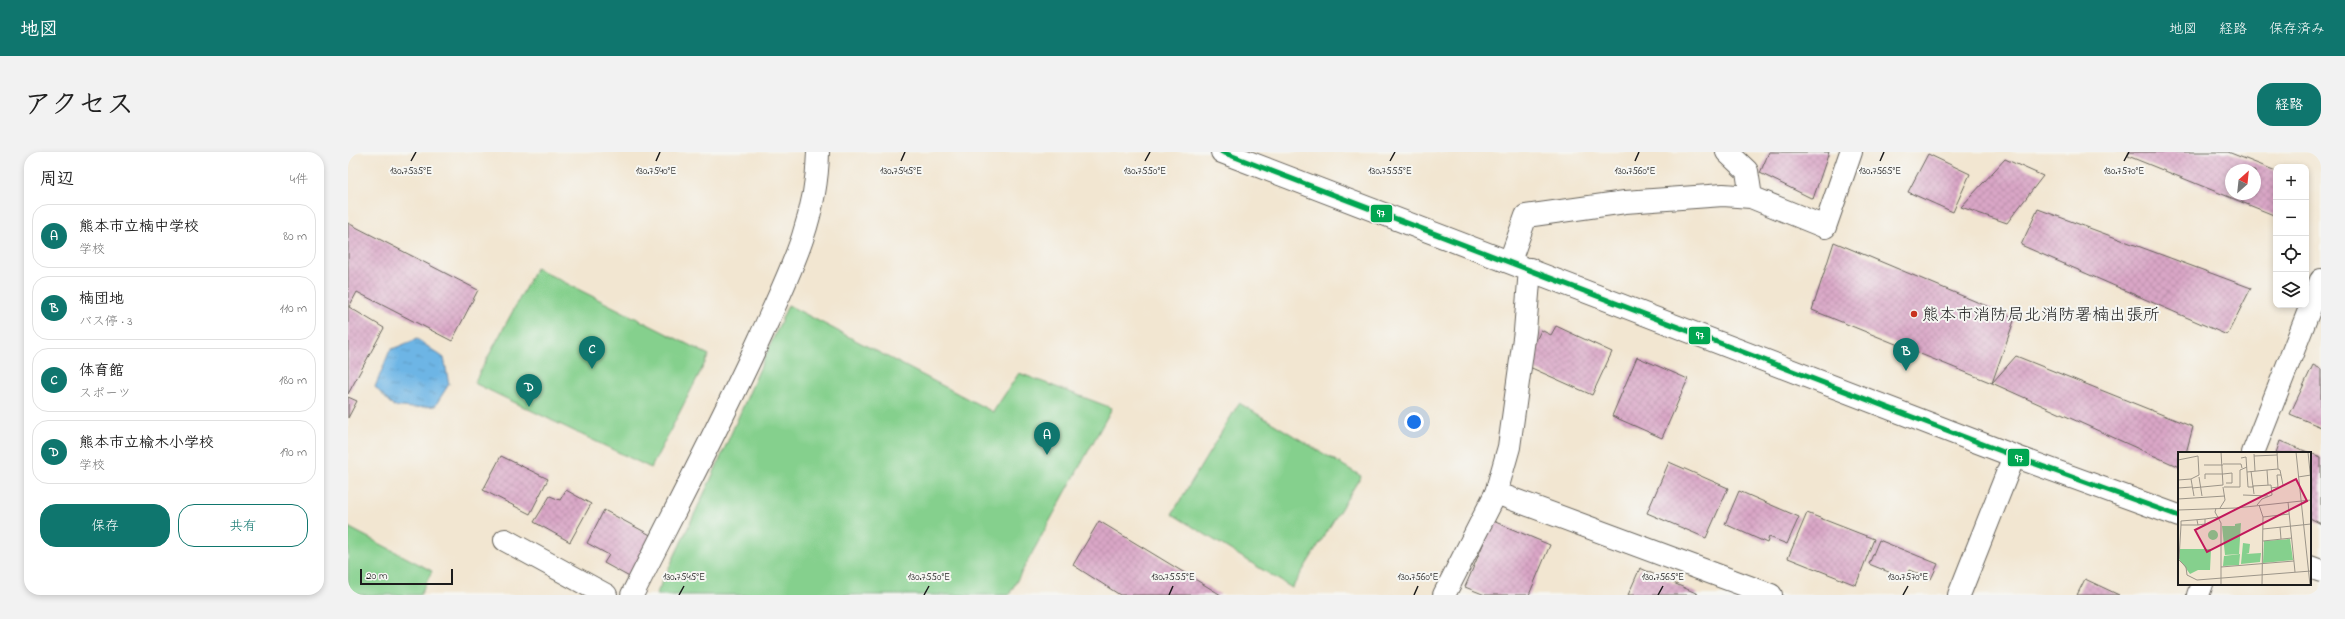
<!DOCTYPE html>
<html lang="ja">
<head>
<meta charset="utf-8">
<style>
	body { margin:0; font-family:"Indie Flower","Klee One",sans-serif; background:#f2f2f2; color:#222 }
	.controls { position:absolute; right:12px; top:12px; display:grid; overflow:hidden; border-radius:8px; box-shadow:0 2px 6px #0003 }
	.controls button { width:36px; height:36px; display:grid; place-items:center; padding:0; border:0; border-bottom:1px solid #e0e0e0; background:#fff; color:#222; font:20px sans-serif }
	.compass { position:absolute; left:1877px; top:12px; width:36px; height:36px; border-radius:50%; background:#fff; box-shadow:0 2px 6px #0003; rotate:27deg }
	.scale { position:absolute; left:12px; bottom:10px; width:93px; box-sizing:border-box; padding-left:4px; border:2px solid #1c1c1c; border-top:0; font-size:11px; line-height:14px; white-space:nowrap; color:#1c1c1c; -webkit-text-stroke:3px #f6f6f2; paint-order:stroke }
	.you { position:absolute; left:1066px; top:270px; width:14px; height:14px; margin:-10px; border:3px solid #fff; border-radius:50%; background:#1a73e8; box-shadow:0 0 0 6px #1a73e833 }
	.badge { display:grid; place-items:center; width:26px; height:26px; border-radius:50%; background:#0f766e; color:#fff; font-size:13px; font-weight:700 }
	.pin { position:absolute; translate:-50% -33px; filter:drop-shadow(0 1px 2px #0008) }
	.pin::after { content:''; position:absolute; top:21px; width:14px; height:12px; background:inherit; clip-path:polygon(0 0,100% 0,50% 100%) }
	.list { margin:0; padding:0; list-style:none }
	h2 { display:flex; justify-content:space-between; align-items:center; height:52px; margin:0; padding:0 16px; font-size:17px }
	h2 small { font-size:13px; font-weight:400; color:#767676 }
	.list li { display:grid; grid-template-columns:26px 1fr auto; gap:12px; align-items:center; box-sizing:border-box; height:64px; margin:0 8px 8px; padding:0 8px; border:1px solid #e0e0e0; border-radius:16px }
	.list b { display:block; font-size:15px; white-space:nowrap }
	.list p { margin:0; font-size:13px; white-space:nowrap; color:#767676 }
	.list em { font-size:13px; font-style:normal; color:#767676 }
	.actions { display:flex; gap:8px; padding:12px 16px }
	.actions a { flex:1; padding:9px 0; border:1px solid #0f766e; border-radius:16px; text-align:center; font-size:14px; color:#0f766e }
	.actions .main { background:#0f766e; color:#fff }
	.icon { flex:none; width:22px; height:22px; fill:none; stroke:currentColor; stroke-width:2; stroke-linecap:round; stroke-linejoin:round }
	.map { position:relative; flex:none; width:1973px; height:443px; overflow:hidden; border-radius:16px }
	header { display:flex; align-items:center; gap:24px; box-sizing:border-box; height:56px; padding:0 20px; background:#0f766e; color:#fff }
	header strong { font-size:19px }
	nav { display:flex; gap:22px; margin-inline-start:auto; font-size:14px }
	.intro { display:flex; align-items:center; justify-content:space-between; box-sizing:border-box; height:96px; padding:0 24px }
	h1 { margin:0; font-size:28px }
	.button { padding:10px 18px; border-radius:16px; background:#0f766e; color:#fff; font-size:14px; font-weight:700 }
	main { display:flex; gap:24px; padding:0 24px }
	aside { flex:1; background:#fff; border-radius:16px; box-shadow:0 2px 6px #0003 }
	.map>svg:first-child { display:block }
	.green { fill:#85d08d; stroke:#507654 }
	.water { fill:url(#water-ripples); stroke:#446880 }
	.building { fill:url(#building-cross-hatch); fill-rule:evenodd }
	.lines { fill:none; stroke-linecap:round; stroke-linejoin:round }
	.minor-casing { stroke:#67635b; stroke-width:24 }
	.tertiary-casing { stroke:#67635b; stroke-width:24 }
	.minor { stroke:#fff; stroke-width:22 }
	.tertiary { stroke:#fff; stroke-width:22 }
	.bus-1-casing { stroke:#f6f6f2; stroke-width:8 }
	.bus-1 { stroke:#00a651; stroke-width:5 }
	.ticks { fill:none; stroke:#1c1c1c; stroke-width:1.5 }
	.poi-dot { fill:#c8321e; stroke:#f6f6f2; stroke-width:1.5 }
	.labels { text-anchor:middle; stroke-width:4; stroke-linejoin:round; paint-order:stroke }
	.poi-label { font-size:17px; fill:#1c1c1c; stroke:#f6f6f2; text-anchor:start }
	.inset-road { fill:none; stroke:#9c9589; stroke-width:1 }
	.view { fill:#c2185b; fill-opacity:0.15; stroke:#c2185b; stroke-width:2 }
	.inset-edge { fill:none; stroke:#1c1c1c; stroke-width:2 }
	.ticks-label { font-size:10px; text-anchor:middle; fill:#1c1c1c; stroke:#f6f6f2; stroke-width:4; stroke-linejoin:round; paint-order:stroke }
	.line-badge { stroke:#f6f6f2; stroke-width:1.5 }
	.badge-label { font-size:11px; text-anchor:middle; font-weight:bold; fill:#fff }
</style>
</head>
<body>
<header>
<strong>地図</strong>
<nav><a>地図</a><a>経路</a><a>保存済み</a></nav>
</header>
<div class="intro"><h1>アクセス</h1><a class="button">経路</a></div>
<main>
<aside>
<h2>周辺<small>4件</small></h2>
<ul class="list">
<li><span class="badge">A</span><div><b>熊本市立楠中学校</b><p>学校</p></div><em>80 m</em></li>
<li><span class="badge">B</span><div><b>楠団地</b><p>バス停 · 3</p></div><em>110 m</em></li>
<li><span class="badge">C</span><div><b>体育館</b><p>スポーツ</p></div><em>180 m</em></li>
<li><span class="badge">D</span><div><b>熊本市立楡木小学校</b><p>学校</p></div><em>190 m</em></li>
</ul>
<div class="actions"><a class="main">保存</a><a>共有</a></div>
</aside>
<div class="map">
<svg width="1973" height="443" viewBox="0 0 1973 443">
	<defs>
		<pattern id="water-ripples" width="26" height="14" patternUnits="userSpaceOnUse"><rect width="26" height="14" fill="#6db5e5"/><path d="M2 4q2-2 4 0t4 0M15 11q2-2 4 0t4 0" fill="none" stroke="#5992b9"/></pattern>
		<pattern id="building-cross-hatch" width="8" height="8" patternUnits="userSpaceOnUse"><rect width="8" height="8" fill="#d9a6c6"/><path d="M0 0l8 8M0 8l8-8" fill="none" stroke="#ba8eaa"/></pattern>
	</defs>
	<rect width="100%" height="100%" fill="#f6f6f2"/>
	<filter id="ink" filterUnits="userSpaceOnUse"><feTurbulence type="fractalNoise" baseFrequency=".025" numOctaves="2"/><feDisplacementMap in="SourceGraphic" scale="8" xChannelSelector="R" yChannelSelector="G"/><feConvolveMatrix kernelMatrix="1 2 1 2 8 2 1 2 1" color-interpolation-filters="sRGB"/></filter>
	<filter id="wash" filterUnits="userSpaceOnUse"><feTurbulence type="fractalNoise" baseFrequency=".012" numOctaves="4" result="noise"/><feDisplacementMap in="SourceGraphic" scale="16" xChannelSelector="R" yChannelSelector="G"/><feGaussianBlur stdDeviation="0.9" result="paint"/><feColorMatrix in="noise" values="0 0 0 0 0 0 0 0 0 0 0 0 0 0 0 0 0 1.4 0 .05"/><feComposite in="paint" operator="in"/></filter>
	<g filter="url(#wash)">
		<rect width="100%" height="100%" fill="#f2e6d1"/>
		<path class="green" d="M188,116l173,87 -58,113 -177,-85z
			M440,153l205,107 26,-39 93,35 -103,187h-353l55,-116z
			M891,251l122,73 -69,112 -120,-74z
			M0,375l84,44 -12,24h-72z"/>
		<path class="water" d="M69,187l27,19 5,26 -14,22 -23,2 -19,-2 -18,-19 15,-37z"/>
		<g id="blocks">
			<path class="building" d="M1421,0h60l-16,47 -53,-26z
				M1781,0h99l48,19v45l-148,-60zM1883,18h24v24h-24z
				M1580,2l42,20 -17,38 -45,-20z
				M1657,7l38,17 -36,47 -46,-16z
				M1690,57l213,79 -24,47 -206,-90z
				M0,71l130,67 -26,51 -95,-49 -8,15 35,21 -36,66z
				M1486,90l181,76 -23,65 24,-27 177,71 -7,26h-7v14l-187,-84 -180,-73z
				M1208,174l56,26 -20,43 -67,-30 16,-35 10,5z
				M1289,205l51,22 -26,59 -50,-22z
				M1965,213l8,4v58l-31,-13z
				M0,245l9,4 -9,17z
				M1932,289l30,12h-34z
				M1962,301l11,4v67l-11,-6z
				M153,304l47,23 -18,35 -47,-24z
				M1321,310l59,26 -22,50 -59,-25z
				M218,338l25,14 -21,38 -36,-20 16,-26 10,4z
				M1391,339l60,26 -12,27 -18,-7 -2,6 -42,-19z
				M256,358l52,28 -23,41 -29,-16 5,-8 -22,-12z
				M1459,361l67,26 -18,46 -68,-27z
				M751,369l122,74h-101l-47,-30z
				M1145,369l57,24 -21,50h-44l-20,-8z
				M1531,388l59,24 -7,15 -22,-9 -3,9 -37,-15z
				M1292,416l58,26 -1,1h-69z
				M1737,427l34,16h-42z"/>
		</g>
	</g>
	<g filter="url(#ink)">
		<use href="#blocks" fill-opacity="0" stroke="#67635b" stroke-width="1"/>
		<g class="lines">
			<defs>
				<path id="minor" d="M1379,0l20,19 4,26
					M1162,109l16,-45 99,-14 98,-7 28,2 74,30 26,-75
					M1148,341l275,102
					M157,388l101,55
					M284,443c43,-85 88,-170 128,-257 28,-62 57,-117 58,-186
					M1611,443l55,-139"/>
				<path id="tertiary" d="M874,0l792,304 165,60
					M1905,301l68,-173
					M1962,415l11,4
					M1096,443l52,-102 13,-46 16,-116 5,-62
					M1850,443l4,-11"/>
			</defs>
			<use href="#minor" class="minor-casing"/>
			<use href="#tertiary" class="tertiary-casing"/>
			<use href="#minor" class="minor"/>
			<use href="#tertiary" class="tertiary"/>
			<defs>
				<path id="bus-1" d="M874,0l792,304 165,60"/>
			</defs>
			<use href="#bus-1" class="bus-1-casing"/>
			<use href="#bus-1" class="bus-1"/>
		</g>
	</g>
	<path class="ticks" d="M63,9l5,-9M308,9l4,-9M553,9l4,-9M797,9l5,-9M1042,9l5,-9M1287,9l4,-9M1532,9l4,-9M1776,9l5,-9M331,443l5,-9M576,443l5,-9M821,443l4,-9M1066,443l4,-9M1310,443l5,-9M1555,443l5,-9"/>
	<circle class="poi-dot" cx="1566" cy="162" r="4"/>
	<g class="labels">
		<g class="poi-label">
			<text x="1574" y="168">熊本市消防局北消防署楠出張所</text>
		</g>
	</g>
	<g transform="translate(1830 300)">
		<rect width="133" height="133" fill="#f2e6d1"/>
		<path d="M63,71l-2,31 -14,1 -3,-29h13v-2zM30 83a5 5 0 1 1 10 0a5 5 0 1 1-10 0ZM65,91l7,1 -1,9 -3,1 15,-1 -1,9 -19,2zM2,97h31l-1,21h-12l-8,4 -11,-15zM62,102l-1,11 -16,1 1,-10z" fill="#85d08d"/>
		<path d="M112,87l3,21 -30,3 1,-22z" fill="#85d08d"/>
		<path class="inset-road" d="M118,0l14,133M130,0l3,30M76,2l1,17M76,4l23,-1M63,6l5,-1 2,30h5M0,8l20,-4 1,19 -8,4 -13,1M45,12h18l1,4M26,13h19M100,17l2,1 3,15M89,18l11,-1 -1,-17M73,19l2,16M69,20l20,-2 1,15M45,22l9,-1v10h-6M21,25l3,19M120,25l13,-2M13,27l3,17M27,27v-5h18M46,35h16v-17l7,-3M0,36l14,-1M14,36l31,-3 -2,-33M93,36l7,-1 -1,-12h4M76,42l-1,-8 18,-1 1,10 -10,4 -5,6M65,43l25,1M0,47l47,-3M110,50l7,70M81,53l4,12 -1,68M38,56l-1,4 6,11v62M42,56l5,-8 -2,-13M0,58l58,-2 75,-8M85,65l26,-3M3,73v-4l24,-2M20,73l7,-1v-5l14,-2M102,75l1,12M85,77l48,-5M85,89l29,-3M0,107l8,8 1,8 10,5 114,-9M1,107l2,-34h17l-1,-5M43,115l73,-6"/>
		<path class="view" d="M118,27l11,22 -100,51 -12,-22z"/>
		<rect width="133" height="133" class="inset-edge"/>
	</g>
	<g class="ticks-label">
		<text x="63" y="22">130.7535°E</text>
		<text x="308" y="22">130.7540°E</text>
		<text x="553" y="22">130.7545°E</text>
		<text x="797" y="22">130.7550°E</text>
		<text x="1042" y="22">130.7555°E</text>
		<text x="1287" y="22">130.7560°E</text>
		<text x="1532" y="22">130.7565°E</text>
		<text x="1776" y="22">130.7570°E</text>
		<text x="336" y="428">130.7545°E</text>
		<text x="581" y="428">130.7550°E</text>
		<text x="825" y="428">130.7555°E</text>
		<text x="1070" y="428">130.7560°E</text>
		<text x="1315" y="428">130.7565°E</text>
		<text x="1560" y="428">130.7570°E</text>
	</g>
	<g class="line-badge">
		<rect x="1022" y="52" width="23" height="19" rx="4" fill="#00a651"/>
		<rect x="1340" y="174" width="23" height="19" rx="4" fill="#00a651"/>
		<rect x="1659" y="296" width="23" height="19" rx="4" fill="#00a651"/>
	</g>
	<g class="badge-label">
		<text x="1033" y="65">97</text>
		<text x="1352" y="187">97</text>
		<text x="1671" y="310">97</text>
	</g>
</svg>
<div class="controls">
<button>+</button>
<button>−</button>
<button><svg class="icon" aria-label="locate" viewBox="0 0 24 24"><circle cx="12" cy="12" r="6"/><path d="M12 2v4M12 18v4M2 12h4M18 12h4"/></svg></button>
<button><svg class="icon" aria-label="layers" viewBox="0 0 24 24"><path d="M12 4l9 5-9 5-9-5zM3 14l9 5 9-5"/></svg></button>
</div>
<svg class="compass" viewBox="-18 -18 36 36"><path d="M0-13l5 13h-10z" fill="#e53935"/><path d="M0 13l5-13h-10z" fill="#767676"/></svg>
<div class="scale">20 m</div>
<div class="you"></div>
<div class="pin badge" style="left:699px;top:303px">A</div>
<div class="pin badge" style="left:1558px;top:219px">B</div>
<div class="pin badge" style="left:244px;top:217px">C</div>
<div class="pin badge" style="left:181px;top:255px">D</div>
</div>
</main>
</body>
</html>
